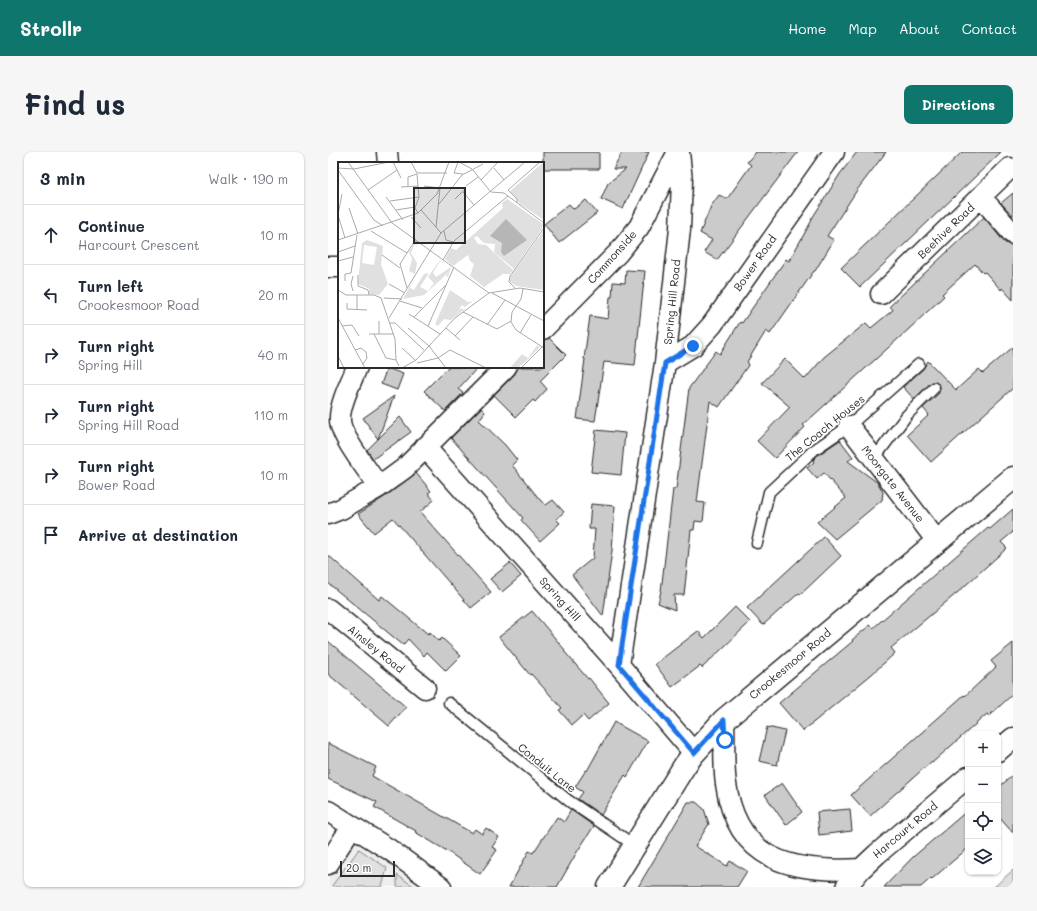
<!DOCTYPE html>
<html lang="en">
<head>
<meta charset="utf-8">
<style>
	body { margin:0; font-family:Mali,sans-serif; background:#f6f6f7; color:#1f2937 }
	.controls { position:absolute; right:12px; bottom:12px; display:grid; overflow:hidden; border-radius:8px; box-shadow:0 1px 3px #0004 }
	.controls button { width:36px; height:36px; display:grid; place-items:center; padding:0; border:0; border-bottom:1px solid #e0e1e3; background:#fff; color:#1f2937; font:20px sans-serif }
	.scale { position:absolute; left:12px; bottom:10px; width:55px; box-sizing:border-box; padding-left:4px; border:2px solid #2b2b2b; border-top:0; font-size:11px; line-height:14px; white-space:nowrap; color:#2b2b2b; -webkit-text-stroke:3px #fff; paint-order:stroke }
	.stop { position:absolute; width:12px; height:12px; margin:-9px; border:3px solid #1a73e8; border-radius:50%; background:#fff }
	.stop.end { background:#1a73e8; border-color:#fff; box-shadow:0 1px 4px #0008 }
	.list { margin:0; padding:0; list-style:none }
	h2 { display:flex; justify-content:space-between; align-items:center; height:52px; margin:0; padding:0 16px; font-size:17px }
	h2 small { font-size:13px; font-weight:400; color:#747a83 }
	.list li { display:grid; grid-template-columns:26px 1fr auto; gap:12px; align-items:center; box-sizing:border-box; height:60px; padding:0 16px; border-top:1px solid #e0e1e3 }
	.list b { display:block; font-size:15px; white-space:nowrap }
	.list p { margin:0; font-size:13px; white-space:nowrap; color:#747a83 }
	.list em { font-size:13px; font-style:normal; color:#747a83 }
	.icon { flex:none; width:22px; height:22px; fill:none; stroke:currentColor; stroke-width:2; stroke-linecap:round; stroke-linejoin:round }
	.map { position:relative; flex:none; width:685px; height:735px; overflow:hidden; border-radius:8px }
	header { display:flex; align-items:center; gap:24px; box-sizing:border-box; height:56px; padding:0 20px; background:#0f766e; color:#fff }
	header strong { font-size:19px }
	nav { display:flex; gap:22px; margin-inline-start:auto; font-size:14px }
	.intro { display:flex; align-items:center; justify-content:space-between; box-sizing:border-box; height:96px; padding:0 24px }
	h1 { margin:0; font-size:28px }
	.button { padding:10px 18px; border-radius:8px; background:#0f766e; color:#fff; font-size:14px; font-weight:700 }
	main { display:flex; gap:24px; padding:0 24px }
	aside { flex:1; background:#fff; border-radius:8px; box-shadow:0 1px 3px #0004 }
	.map>svg:first-child { display:block }
	.built { fill:#efefef }
	.green { fill:#e0e0e0; stroke:#868686 }
	.building { fill:#cbcbcb; stroke:#2b2b2b }
	.lines { fill:none; stroke-linecap:round; stroke-linejoin:round }
	.service-casing { stroke:#2b2b2b; stroke-width:13 }
	.minor-casing { stroke:#2b2b2b; stroke-width:23 }
	.tertiary-casing { stroke:#2b2b2b; stroke-width:25 }
	.service { stroke:#fff; stroke-width:10 }
	.minor { stroke:#fff; stroke-width:20 }
	.tertiary { stroke:#fff; stroke-width:22 }
	.route { stroke:#1a73e8; stroke-width:5 }
	.labels { text-anchor:middle; stroke-width:3.5; stroke-linejoin:round; paint-order:stroke }
	.street-label { font-size:11px; fill:#2b2b2b; stroke:#fff }
	.inset-road { fill:none; stroke:#aaa; stroke-width:1 }
	.view { fill:#2b2b2b; fill-opacity:0.15; stroke:#2b2b2b; stroke-width:2 }
	.inset-edge { fill:none; stroke:#2b2b2b; stroke-width:2 }
</style>
</head>
<body>
<header>
<strong>Strollr</strong>
<nav><a>Home</a><a>Map</a><a>About</a><a>Contact</a></nav>
</header>
<div class="intro"><h1>Find us</h1><a class="button">Directions</a></div>
<main>
<aside>
<h2>3 min<small>Walk · 190 m</small></h2>
<ul class="list">
<li><svg class="icon" aria-label="ahead" viewBox="0 0 24 24"><path d="M12 20V5M6 11l6-6 6 6"/></svg><div><b>Continue</b><p>Harcourt Crescent</p></div><em>10 m</em></li>
<li><svg class="icon" aria-label="left" viewBox="0 0 24 24"><path d="M17 20v-9H6M10 6l-5 5 5 5"/></svg><div><b>Turn left</b><p>Crookesmoor Road</p></div><em>20 m</em></li>
<li><svg class="icon" aria-label="right" viewBox="0 0 24 24"><path d="M7 20v-9h11M14 6l5 5-5 5"/></svg><div><b>Turn right</b><p>Spring Hill</p></div><em>40 m</em></li>
<li><svg class="icon" aria-label="right" viewBox="0 0 24 24"><path d="M7 20v-9h11M14 6l5 5-5 5"/></svg><div><b>Turn right</b><p>Spring Hill Road</p></div><em>110 m</em></li>
<li><svg class="icon" aria-label="right" viewBox="0 0 24 24"><path d="M7 20v-9h11M14 6l5 5-5 5"/></svg><div><b>Turn right</b><p>Bower Road</p></div><em>10 m</em></li>
<li><svg class="icon" aria-label="arrive" viewBox="0 0 24 24"><path d="M6 21V4h12l-3 4 3 4H6"/></svg><div><b>Arrive at destination</b></div></li>
</ul>
</aside>
<div class="map">
<svg width="685" height="735" viewBox="0 0 685 735">
	<rect width="100%" height="100%" fill="#fff"/>
	<filter id="ink" filterUnits="userSpaceOnUse"><feTurbulence type="fractalNoise" baseFrequency=".025" numOctaves="2"/><feDisplacementMap in="SourceGraphic" scale="8" xChannelSelector="R" yChannelSelector="G"/><feConvolveMatrix kernelMatrix="1 2 1 2 8 2 1 2 1" color-interpolation-filters="sRGB"/></filter>
	<g filter="url(#ink)">
		<path class="built" d="M24,674l89,61h-113v-23z"/>
		<path class="green" d="M31,697l28,19 -5,19h-51z
			M685,718v17h-19z
			M69,723l18,12h-18z"/>
		<path class="building" d="M215,0h56v17h-56z
			M294,0h27l-26,57 -22,-10 7,-16 18,-14h-13z
			M428,0h42l-81,108 -13,-8 8,-12 -12,-7 11,-27 8,-11 8,4 24,-34 -4,-3z
			M529,0h29l-29,38 -30,46 7,4 -19,31h-1l-44,63 -4,-3 -19,31 2,2 -30,43 -9,-6 -13,101 8,1 -2,19 -8,-1 -1,9h-3l-7,65h-10l1,15 -17,-7 3,-12 12,-102h3l13,-101 27,-37 4,3 20,-32 2,1 44,-64 3,2 23,-41h-1l29,-46z
			M634,0h39l-141,135 -19,-19z
			M685,41v23l-12,-13z
			M258,48l11,13 -38,30 -15,-19 25,-20 5,5z
			M656,65l20,25 5,3h4v55l-11,-12 -1,2 -16,-18 -2,1 -8,-9 -33,30 2,2 -35,33 -106,96 2,2 -30,31 -18,-17 33,-34 -28,-24 23,-24 20,20 19,-22 42,-34 5,5 22,-18 -3,-4z
			M298,118l19,1 -10,94 -31,-3 -9,59 -18,-2 8,-60h-1l6,-43 18,3 2,-22h2l1,-15 12,1z
			M221,186l17,17 -26,26 7,8 -12,13 -2,-2 -17,17 -22,-22 20,-20 5,-8h24v-27z
			M685,195v41l-82,74 -24,-27 22,-20 -6,-7 16,-15 1,-7 -4,-4h-4l-18,17 -11,-12 20,-18 5,-8 28,29 23,-21 4,4z
			M120,215h30l-20,22 5,4 -18,18 -21,-20z
			M59,216l16,6 -6,16 -16,-6z
			M66,244l-16,43 22,-22 11,15 -38,27 -6,-9 11,-11 -15,-21z
			M153,256l4,4 -6,8 26,25 12,15 -5,5 29,36 5,4 7,-5 11,12 -8,7 4,4 -20,18 -19,-21 2,-2 -72,-80z
			M268,278l29,3 -4,42 -30,-3z
			M512,288l13,17 -5,4 30,22 5,9 -1,8 -47,39 -18,-17 29,-24 -22,-25 -7,6 -10,-11 7,-6 -1,-2 5,-5z
			M88,321l15,18 -3,2 6,7 -14,12 71,80 -20,16 -78,-90 -19,15 -16,-19 28,-18z
			M263,352l24,2 -3,45 -9,65 -31,-41 21,-17 2,-29h-6z
			M685,357v23l-12,10 6,6 -50,45 -66,55 4,5 -23,21 -69,57 -24,-28 74,-62 -1,-1 18,-15 3,3 115,-100 2,1z
			M496,385l17,19 -41,39 -1,-2 -36,32 -16,-17z
			M0,403l51,45 3,-4 46,38 2,-2 9,9 3,-3 19,18 -15,15 -19,-19 -3,4 -16,-17 -5,6 -75,-62z
			M182,411l11,13 -19,16 -12,-13z
			M407,455l15,15 -48,46 -2,-2 -28,21 -17,-23 43,-33 6,7z
			M204,459l33,39 -1,1 24,28 1,-1 20,25 -21,18 -5,-6 -11,10 -13,-15 3,-2 -31,-34 -1,1 -31,-38z
			M0,489l78,66 -17,19 -61,-52z
			M685,491v51l-24,22 -2,-2 -55,49 -1,-1 -61,54 -19,-21 113,-100 1,1 31,-29 -5,-6z
			M286,570l34,19 -21,36 -2,-2 -24,40 -23,-16 5,-7 -8,-5 11,-17 1,1z
			M439,575l18,4 -8,34 -18,-4z
			M0,591l48,24 -4,9 100,57 3,-4 7,5 4,-6 13,9 -7,10 5,3 -17,24 -33,-23 -32,-19 1,-1 -42,-24 3,-5 -49,-23z
			M685,623v58l-15,-17v-28z
			M454,631l20,29 -16,13 -21,-30z
			M360,650h8l8,7 5,15 -14,22 32,20 3,-5 17,10 -10,16h-99z
			M522,657l2,22 -33,4 -2,-23z
			M243,658l23,16 -17,26 -20,35h-48l20,-36 4,2 24,-36 7,5z
			M640,658v38l-36,31 -1,-1 -10,9h-37l29,-30z"/>
		<g class="lines">
			<defs>
				<path id="service" d="M546,307l33,-44 27,-27
					M429,391l12,-51 45,-42 35,-24 70,-62
					M121,551l120,98 65,44"/>
				<path id="minor" d="M59,0l1,11
					M653,45l32,37
					M0,115h11
					M553,142l129,-126
					M215,177l75,-76 21,-26 39,-75
					M337,211l28,-17 19,-21 122,-173
					M29,215c-6,15 -18,38 -17,53 0,16 30,53 39,67
					M521,274l88,115
					M97,295l194,218 75,88
					M0,362l13,-5 38,-22 26,-19 101,-101
					M0,457l97,79
					M291,513l46,-302 15,-134 2,-48 -3,-29
					M396,568c1,20 -1,45 2,64 11,78 67,89 135,85
					M670,599l15,-13
					M0,659l62,39 51,37
					M0,712l24,-38
					M518,735l15,-18 16,-15 91,-77"/>
				<path id="tertiary" d="M281,735l76,-122 9,-12 30,-33 289,-242"/>
			</defs>
			<use href="#service" class="service-casing"/>
			<use href="#minor" class="minor-casing"/>
			<use href="#tertiary" class="tertiary-casing"/>
			<use href="#service" class="service"/>
			<use href="#minor" class="minor"/>
			<use href="#tertiary" class="tertiary"/>
		</g>
	</g>
	<g class="lines" filter="url(#ink)">
		<path class="route" d="M365,194l-28,17 -46,302 75,88 30,-33 1,20"/>
	</g>
	<g class="labels">
		<g class="street-label">
			<text transform="translate(618 79) rotate(-44)" y="4">Beehive Road</text>
			<text transform="translate(284 105) rotate(-48)" y="4">Commonside</text>
			<text transform="translate(427 111) rotate(-55)" y="4">Bower Road</text>
			<text transform="translate(344 150) rotate(-84)" y="4">Spring Hill Road</text>
			<text transform="translate(497 276) rotate(-39)" y="4">The Coach Houses</text>
			<text transform="translate(565 332) rotate(52)" y="4">Moorgate Avenue</text>
			<text transform="translate(232 447) rotate(48)" y="4">Spring Hill</text>
			<text transform="translate(48 497) rotate(39)" y="4">Ainsley Road</text>
			<text transform="translate(462 512) rotate(-40)" y="4">Crookesmoor Road</text>
			<text transform="translate(219 616) rotate(39)" y="4">Conduit Lane</text>
			<text transform="translate(577 678) rotate(-40)" y="4">Harcourt Road</text>
		</g>
	</g>
	<g transform="translate(10 10)">
		<rect width="206" height="206" fill="#fff"/>
		<path d="M206,0v58l-24,-16 -10,-13zM169,37l36,25 -1,5 -28,40 -20,-17 1,-8 -11,-1 -7,-7 -3,2 4,6 8,1 27,25 -3,4h-7l-19,13 -14,-11 4,-12 -4,-3 -2,-6 -15,11 -8,-7 6,-11 5,2 47,-42 -1,-5zM206,68v60l-28,-4 -6,-4v-5zM29,78l16,6 -2,18 7,20 -9,11 -10,-1v-5l-11,-5 4,-41zM26,83l13,2 -3,18 -12,-2zM78,78l2,4 -4,1 -3,8 6,10 -2,11 -6,-3 3,-12 -3,-7zM102,98l5,4 -5,-3 -7,12 3,4 15,-10 -3,10 -2,-1 3,-4 -25,23 -21,4 9,-17 -2,6 4,2 10,-16 5,-1 -9,14 8,4 6,-8 -6,-6zM112,128l18,12 5,-1 -8,6 -3,-2 -7,11 5,-7h5l-14,11 -7,-1 -6,7 -3,-2zM199,183l3,2 -16,16 -7,5h-7l12,-14 6,4z" fill="#e0e0e0" fill-rule="evenodd"/>
		<path d="M168,57l21,21 -23,16 -3,-4 1,-9 -12,-7z" fill="#b6b6b6"/>
		<path class="inset-road" d="M10,0l44,61 97,70M55,0l8,16M73,0l6,11h30M120,0l-4,11 9,1M121,0l13,7 19,23 13,1 40,30M0,6l16,1 35,-7M156,6l10,12M0,8l36,50 9,6M143,18l17,-18M86,24l16,2 -4,39M128,24l12,-9M63,25l17,-1M70,25v-10l9,-3 2,23 -4,11 3,5M30,28l29,-20M125,30l11,13M4,32l-4,21 7,23M48,35l17,23M117,37l10,-10M52,39l29,-4M179,41v-4l-9,-9 32,-28M101,42l23,-29 21,-11M11,46l9,26M58,48l19,-3M83,48l20,23M73,55l10,11M33,69l36,22M106,69l2,9 7,2M0,78l80,-27 19,-19 12,-32M0,90l17,-6M44,93l18,13M105,98l11,-19 54,-45M0,99l15,-4M20,113v11l10,4 1,5M15,114l-2,8 2,7M7,119v-7l6,-1 6,-38M51,122l16,9M69,126l-7,-24 16,-25M177,126l-6,-6 1,-6 34,-48M185,127l-2,10 -9,13 -1,10 5,8 28,18M0,128l8,5h28l7,3 14,41 1,21 3,6M154,131l52,28M46,136l18,1M62,139l22,7M9,141v6l20,1M19,147v-14M125,150l34,17 14,-8M71,152l31,20M76,155l32,-32M0,156l27,50M51,156l52,-85 84,-71M41,159v13M52,161h5l29,27M149,163l18,-25M4,164l10,-1 7,11M90,164l26,-59M70,166l21,18M108,166l14,12M182,171l11,-18M31,172h25M36,172l12,24 10,2M117,174l18,-19M91,184l17,22M64,186l13,12M17,188l6,-2 5,4 1,6 -4,6M0,194l6,12M79,201l21,-5 12,-8 36,18M64,206l14,-8 39,-42 34,-25 31,-5 24,4M183,206l23,-23"/>
		<path class="view" d="M76,26h51v55h-51z"/>
		<rect width="206" height="206" class="inset-edge"/>
	</g>
</svg>
<div class="controls">
<button>+</button>
<button>−</button>
<button><svg class="icon" aria-label="locate" viewBox="0 0 24 24"><circle cx="12" cy="12" r="6"/><path d="M12 2v4M12 18v4M2 12h4M18 12h4"/></svg></button>
<button><svg class="icon" aria-label="layers" viewBox="0 0 24 24"><path d="M12 4l9 5-9 5-9-5zM3 14l9 5 9-5"/></svg></button>
</div>
<div class="scale">20 m</div>
<div class="stop" style="left:397px;top:588px"></div>
<div class="stop end" style="left:365px;top:194px"></div>
</div>
</main>
</body>
</html>
